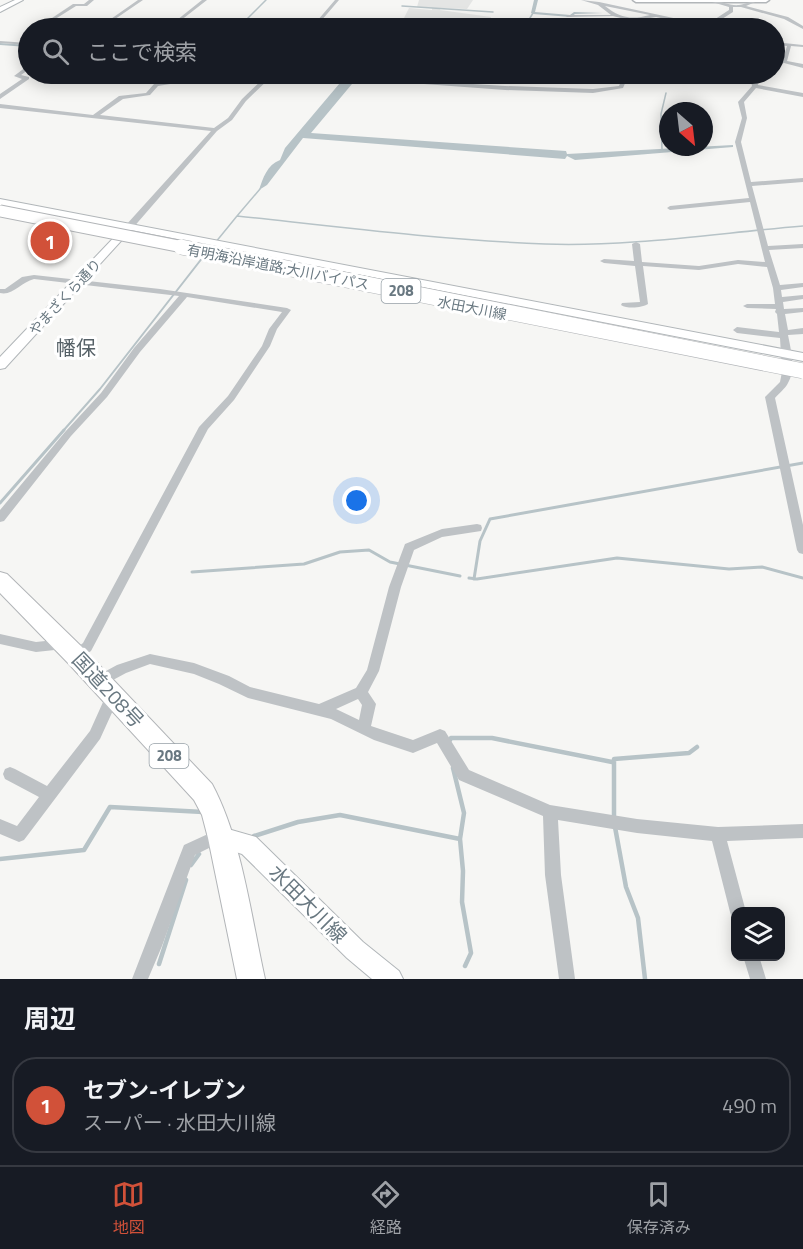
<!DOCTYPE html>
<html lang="ja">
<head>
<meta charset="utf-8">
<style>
	body { margin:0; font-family:"Titillium Web","Noto Sans JP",sans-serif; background:#20242c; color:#f1f3f6 }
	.controls { position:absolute; right:18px; bottom:18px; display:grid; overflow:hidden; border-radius:12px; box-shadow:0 3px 15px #0003 }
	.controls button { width:54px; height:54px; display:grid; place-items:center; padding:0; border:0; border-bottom:2px solid #363941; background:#171b24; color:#f1f3f6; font:30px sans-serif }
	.compass { position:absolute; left:659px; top:102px; width:54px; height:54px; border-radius:50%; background:#171b24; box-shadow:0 3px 15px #0003; rotate:152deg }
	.you { position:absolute; left:357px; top:501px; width:21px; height:21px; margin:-15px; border:4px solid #fff; border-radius:50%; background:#1a73e8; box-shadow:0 0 0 9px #1a73e833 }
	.badge { display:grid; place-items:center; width:39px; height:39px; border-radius:50%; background:#d15139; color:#fff; font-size:20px; font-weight:700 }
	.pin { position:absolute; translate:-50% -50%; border:3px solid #fff; box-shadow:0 2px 6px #0006 }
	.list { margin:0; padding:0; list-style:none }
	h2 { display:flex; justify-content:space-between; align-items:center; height:78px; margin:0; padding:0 24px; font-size:26px }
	h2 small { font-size:20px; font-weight:400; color:#9ea1a6 }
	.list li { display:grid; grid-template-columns:39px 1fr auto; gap:18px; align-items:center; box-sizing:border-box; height:96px; margin:0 12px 12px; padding:0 12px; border:2px solid #363941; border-radius:24px }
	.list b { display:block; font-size:22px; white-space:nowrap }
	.list p { margin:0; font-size:20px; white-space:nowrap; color:#9ea1a6 }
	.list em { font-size:20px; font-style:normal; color:#9ea1a6 }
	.icon { flex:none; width:33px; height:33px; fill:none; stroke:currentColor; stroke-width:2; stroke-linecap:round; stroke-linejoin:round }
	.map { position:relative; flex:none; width:803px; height:979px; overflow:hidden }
	.search { position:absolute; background:#171b24; box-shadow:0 3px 15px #0003; left:18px; right:18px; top:18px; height:66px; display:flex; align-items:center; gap:15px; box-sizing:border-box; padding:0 21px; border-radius:33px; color:#9ea1a6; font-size:22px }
	.sheet { height:186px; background:#171b24 }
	nav { display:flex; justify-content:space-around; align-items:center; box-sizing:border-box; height:84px; border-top:2px solid #363941; background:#171b24; font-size:16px; color:#9ea1a6 }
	nav a { display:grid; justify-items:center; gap:3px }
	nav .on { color:#d15139 }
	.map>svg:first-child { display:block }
	.built { fill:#e4e5e4 }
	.water { fill:#b7c3c7 }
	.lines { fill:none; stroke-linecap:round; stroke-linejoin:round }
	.stream-far3 { stroke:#b7c3c7; stroke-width:1.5 }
	.stream-far2 { stroke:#b7c3c7; stroke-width:2 }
	.stream-far1 { stroke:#b7c3c7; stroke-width:3 }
	.stream { stroke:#b7c3c7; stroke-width:4.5 }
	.canal { fill:#b7c3c7; fill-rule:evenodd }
	.secondary-casing { stroke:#b1b6b9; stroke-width:2 }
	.primary-casing { stroke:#b2b6b9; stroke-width:3 }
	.highway-casing { stroke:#b2b5b8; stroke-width:2 }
	.street { fill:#bec2c5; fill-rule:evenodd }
	.secondary { fill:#fff; fill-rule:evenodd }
	.primary { fill:#fff; fill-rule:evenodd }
	.highway { fill:#fff; fill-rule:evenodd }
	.highway-bridge-far1-casing { stroke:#b2b5b8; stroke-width:13; stroke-linecap:butt }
	.highway-bridge-casing { stroke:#b2b5b8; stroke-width:16; stroke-linecap:butt }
	.highway-bridge-far1 { stroke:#fff; stroke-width:11 }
	.highway-bridge { stroke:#fff; stroke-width:15 }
	.labels { text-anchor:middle; stroke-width:6; stroke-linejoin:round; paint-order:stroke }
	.far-street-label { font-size:14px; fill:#697881; stroke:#fff }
	.shield { fill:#fff; stroke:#96a0a7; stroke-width:1.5 }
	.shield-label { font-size:15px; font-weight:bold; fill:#697881 }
	.quarter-label { font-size:20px; fill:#566167; stroke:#fff }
	.near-street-label { font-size:20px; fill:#697881; stroke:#fff }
</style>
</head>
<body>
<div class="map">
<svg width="803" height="979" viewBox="0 0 803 979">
	<rect width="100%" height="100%" fill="#f6f6f4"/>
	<path class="built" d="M419,0h54l-6,9 -26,-1 -1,2 51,7 -3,11h-47l-40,-4 8,-16 23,2v-2l-15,-1z"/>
	<path class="water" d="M345,77l12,1 -46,55 255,18 1,3 166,-9v2l-158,13 -8,-4 -2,3 -262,-21 -36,47 -8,5c4,-12 8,-25 21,-30l5,-12z"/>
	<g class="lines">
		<path class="stream-far3" d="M402,6l91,6
			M238,28l28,-28
			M524,28l9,-15
			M631,74l2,5
			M658,77l11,-3
			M662,150l-1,-36 5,-21
			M260,189l-23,27c102,11 205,24 308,28 85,3 173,-11 258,-18
			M215,243l22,-27"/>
		<path class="stream-far2" d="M63,431l37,-42 103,-132"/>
		<path class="stream-far1" d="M0,503l64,-73
			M192,572l112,-8 36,-12 29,-2 21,12 70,14
			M469,578l8,1 140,-21 112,11 33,-2 41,11
			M474,579l6,-38 10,-22 313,-56"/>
		<path class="stream" d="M450,740l1,-2h41l120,24
			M453,768l11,45 -4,26 3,32 -1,31 9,51 -6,13
			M614,818v-59l75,-6 8,-6
			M615,827l11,60 12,31 7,61
			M254,836l44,-14 42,-7 120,24
			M0,859l84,-9 26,-43 93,5
			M191,865l8,-11
			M159,964l27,-84"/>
		<path class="canal" d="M534,0h4l-3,12 35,3 4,-3 29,1 -28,1 -4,3 -38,-3 -2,-1z
			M0,43l28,2v2l-28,-2z"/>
		<defs>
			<path id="secondary" d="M15,0h8l-23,12v-5z
				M0,199l803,154v8l-672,-131 -126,138 -5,1v-12l122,-128 -122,-24z
				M221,827l35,10 107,105 36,29 4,8h-31l-25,-21 -105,-104 -28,-9 -4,-7 4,-7z"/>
			<path id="primary" d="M633,0h136l-3,2h-130z"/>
			<path id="highway" d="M0,572l7,2 77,75 128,135c30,56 39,132 53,195h-28l-29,-141 -6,-23 -8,-15 -126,-137 -68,-70z"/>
		</defs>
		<use href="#secondary" class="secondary-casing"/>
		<use href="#primary" class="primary-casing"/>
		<use href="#highway" class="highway-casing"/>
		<path class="street" d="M89,0h5l-7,6h-11l-35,22h-4l36,-24h11z
			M138,0h5l-41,28h-4z
			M202,0h5l-36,28h-4z
			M335,0h4l-24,28h-4z
			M581,0l18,2 107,23 23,-15v-3l-17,-5v-2c9,1 18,6 27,5 8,-1 13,-5 21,-5l-14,6 42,11 15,9v3l-19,-10 -43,-12h-8v5l-22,14 7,2h-16l1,-1 -47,-10 -24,4 -19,-5 -47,1 2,-2h43l-13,-10zM605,6l45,9c-19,5 -30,3 -45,-9z
			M0,41l28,2v2l-28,-2z
			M774,42l29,3v2l-12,-1 -4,15 16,3v4l-19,-5 -10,3v-3l9,-4 4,-13 -13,-1z
			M26,67h2v3l-7,5 8,2v2l-29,20v-5l22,-15 -8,-3z
			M185,74h6l-15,9 -18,3 -8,9 -27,4 -23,16 114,13 14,-10 14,-19 26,-25h6l-28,27 -14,19 -15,11 -85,98h-3l-4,-2 1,-2 85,-94 -211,-23v-4l93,11 26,-19 27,-3 8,-9 18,-3z
			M314,74l191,12 88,3 26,-3 5,-12h5l-6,14 -30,5 -88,-3 -189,-14z
			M717,74h9l25,4v-4h4l3,11 45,8v4l-47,-9 -12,14 3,16 -6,24 10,40 52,-4v4l-51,4 16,60 35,-2v4l-34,2 11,35 23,-2v4l-22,3 1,7 21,-2v4l-20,3 1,7 19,-1v4l-18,2 3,16 15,-2v6l-15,1c3,15 8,35 0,48 -3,6 -9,10 -13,15l28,127v29l-4,-1 -2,-3 -32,-153 15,-15 2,-10 -2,-34 -43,-5 -4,-3 4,-3 42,5 -2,-18 -2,-2 1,-3 -29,-1 -4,-2 4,-2h28l-2,-16 -6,-21 -29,-3 -39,6 -56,-4 5,38c-6,4 -21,5 -27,1l1,-2 18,-1 -5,-36 -31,-3 -4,-2 4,-2 30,2 -2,-17 4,-2 4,2 2,18 57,4 39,-6 27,2 -15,-60 -80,8 -3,-2 3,-2 79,-8 -14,-56 7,-24 -4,-16 14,-16 -1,-5z
			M34,275l126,14 127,19 4,2 -14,19 -7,17 -36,54 -26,29 -117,222 -15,10 -4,-1 -2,-4 2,-4 11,-9 116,-216 29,-31 34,-50 7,-17 13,-17 -95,-15 -47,55 -33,45 -36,39 -67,85 -4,1v-12l65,-78 36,-39 33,-45 45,-52 -145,-17c-13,3 -21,17 -34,14v-4h5l17,-12z
			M477,524l4,1 1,3 -1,3 -39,6 -28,13 -13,37 -22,84 -11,21 8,12 -5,22 42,14 27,-11 5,2 24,39 81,35 87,14 81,8 85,-3v14l-76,3 19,71h-10v7l-4,-1 -2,-6 -18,-71 -75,-8 -79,-13 3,55 14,104h-16l-14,-104 -2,-59 -84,-36 -22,-37 -24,10 -39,-13 -43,-21 -83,-21 -29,-14 -25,-10 -44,-10 -24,9 -26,14 -5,-2 -1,-4 1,-4 22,-12 33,-11 44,9 35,13 21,11 69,17 37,-16 11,-18 22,-83 16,-43 37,-15zM358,699l4,6 -3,15 -23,-11z
			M0,634l36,8 28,-3 4,1 2,4 -2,4 -4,1 -28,3 -36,-8z
			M113,689l5,2 2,4 -20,44 -76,101 -5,2 -19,-8v-15l17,7 22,-29 -34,-18 -2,-5 2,-5 5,-2 5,2 32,17 43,-55 18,-40z
			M221,831l5,2 2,5 -2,5 -17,5 -14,7 -33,91 -14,33h-16l52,-134 24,-11z
			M743,956h16l7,23h-16z"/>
		<use href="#secondary" class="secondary"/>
		<use href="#primary" class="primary"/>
		<use href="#highway" class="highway"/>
		<defs>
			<path id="highway-bridge-far1" d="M0,211l188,37"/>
			<path id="highway-bridge" d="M181,247l622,124"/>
		</defs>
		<use href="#highway-bridge-far1" class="highway-bridge-far1-casing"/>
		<use href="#highway-bridge" class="highway-bridge-casing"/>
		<use href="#highway-bridge-far1" class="highway-bridge-far1"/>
		<use href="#highway-bridge" class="highway-bridge"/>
	</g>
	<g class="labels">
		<g class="far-street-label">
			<text transform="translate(278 267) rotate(11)" y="5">有明海沿岸道路;大川バイパス</text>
			<text transform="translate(65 297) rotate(-47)" y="5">やまざくら通り</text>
			<text transform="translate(472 308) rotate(11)" y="5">水田大川線</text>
		</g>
		<g class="shield">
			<rect x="381.5" y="279" width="39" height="24" rx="4.5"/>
			<rect x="149.5" y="744" width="39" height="24" rx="4.5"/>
		</g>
		<g class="shield-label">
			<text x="401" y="296">208</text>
			<text x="169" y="761">208</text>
		</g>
		<g class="quarter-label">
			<text x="76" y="355">幡保</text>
		</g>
		<g class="near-street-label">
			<text transform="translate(108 690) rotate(47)" y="7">国道208号</text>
			<text transform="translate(308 904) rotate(45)" y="7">水田大川線</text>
		</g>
	</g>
</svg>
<div class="controls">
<button><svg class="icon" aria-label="layers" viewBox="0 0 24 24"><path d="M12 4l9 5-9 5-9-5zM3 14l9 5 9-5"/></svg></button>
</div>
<svg class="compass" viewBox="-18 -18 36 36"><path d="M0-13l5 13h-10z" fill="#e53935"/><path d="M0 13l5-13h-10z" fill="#9ea1a6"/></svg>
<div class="you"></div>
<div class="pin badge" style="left:50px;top:241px">1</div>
<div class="search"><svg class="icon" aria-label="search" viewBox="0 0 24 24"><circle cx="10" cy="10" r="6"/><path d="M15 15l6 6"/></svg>ここで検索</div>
</div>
<section class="sheet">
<h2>周辺<small></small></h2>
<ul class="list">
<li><span class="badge">1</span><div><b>セブン-イレブン</b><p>スーパー · 水田大川線</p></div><em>490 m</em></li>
</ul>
</section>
<nav>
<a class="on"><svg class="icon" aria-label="map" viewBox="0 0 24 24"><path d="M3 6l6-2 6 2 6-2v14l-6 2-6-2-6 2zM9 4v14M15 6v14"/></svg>地図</a>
<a><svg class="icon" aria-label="directions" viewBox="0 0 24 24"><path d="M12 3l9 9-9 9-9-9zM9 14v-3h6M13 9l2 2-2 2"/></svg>経路</a>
<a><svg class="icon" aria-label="saved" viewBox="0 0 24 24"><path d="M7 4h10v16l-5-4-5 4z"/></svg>保存済み</a>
</nav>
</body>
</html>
